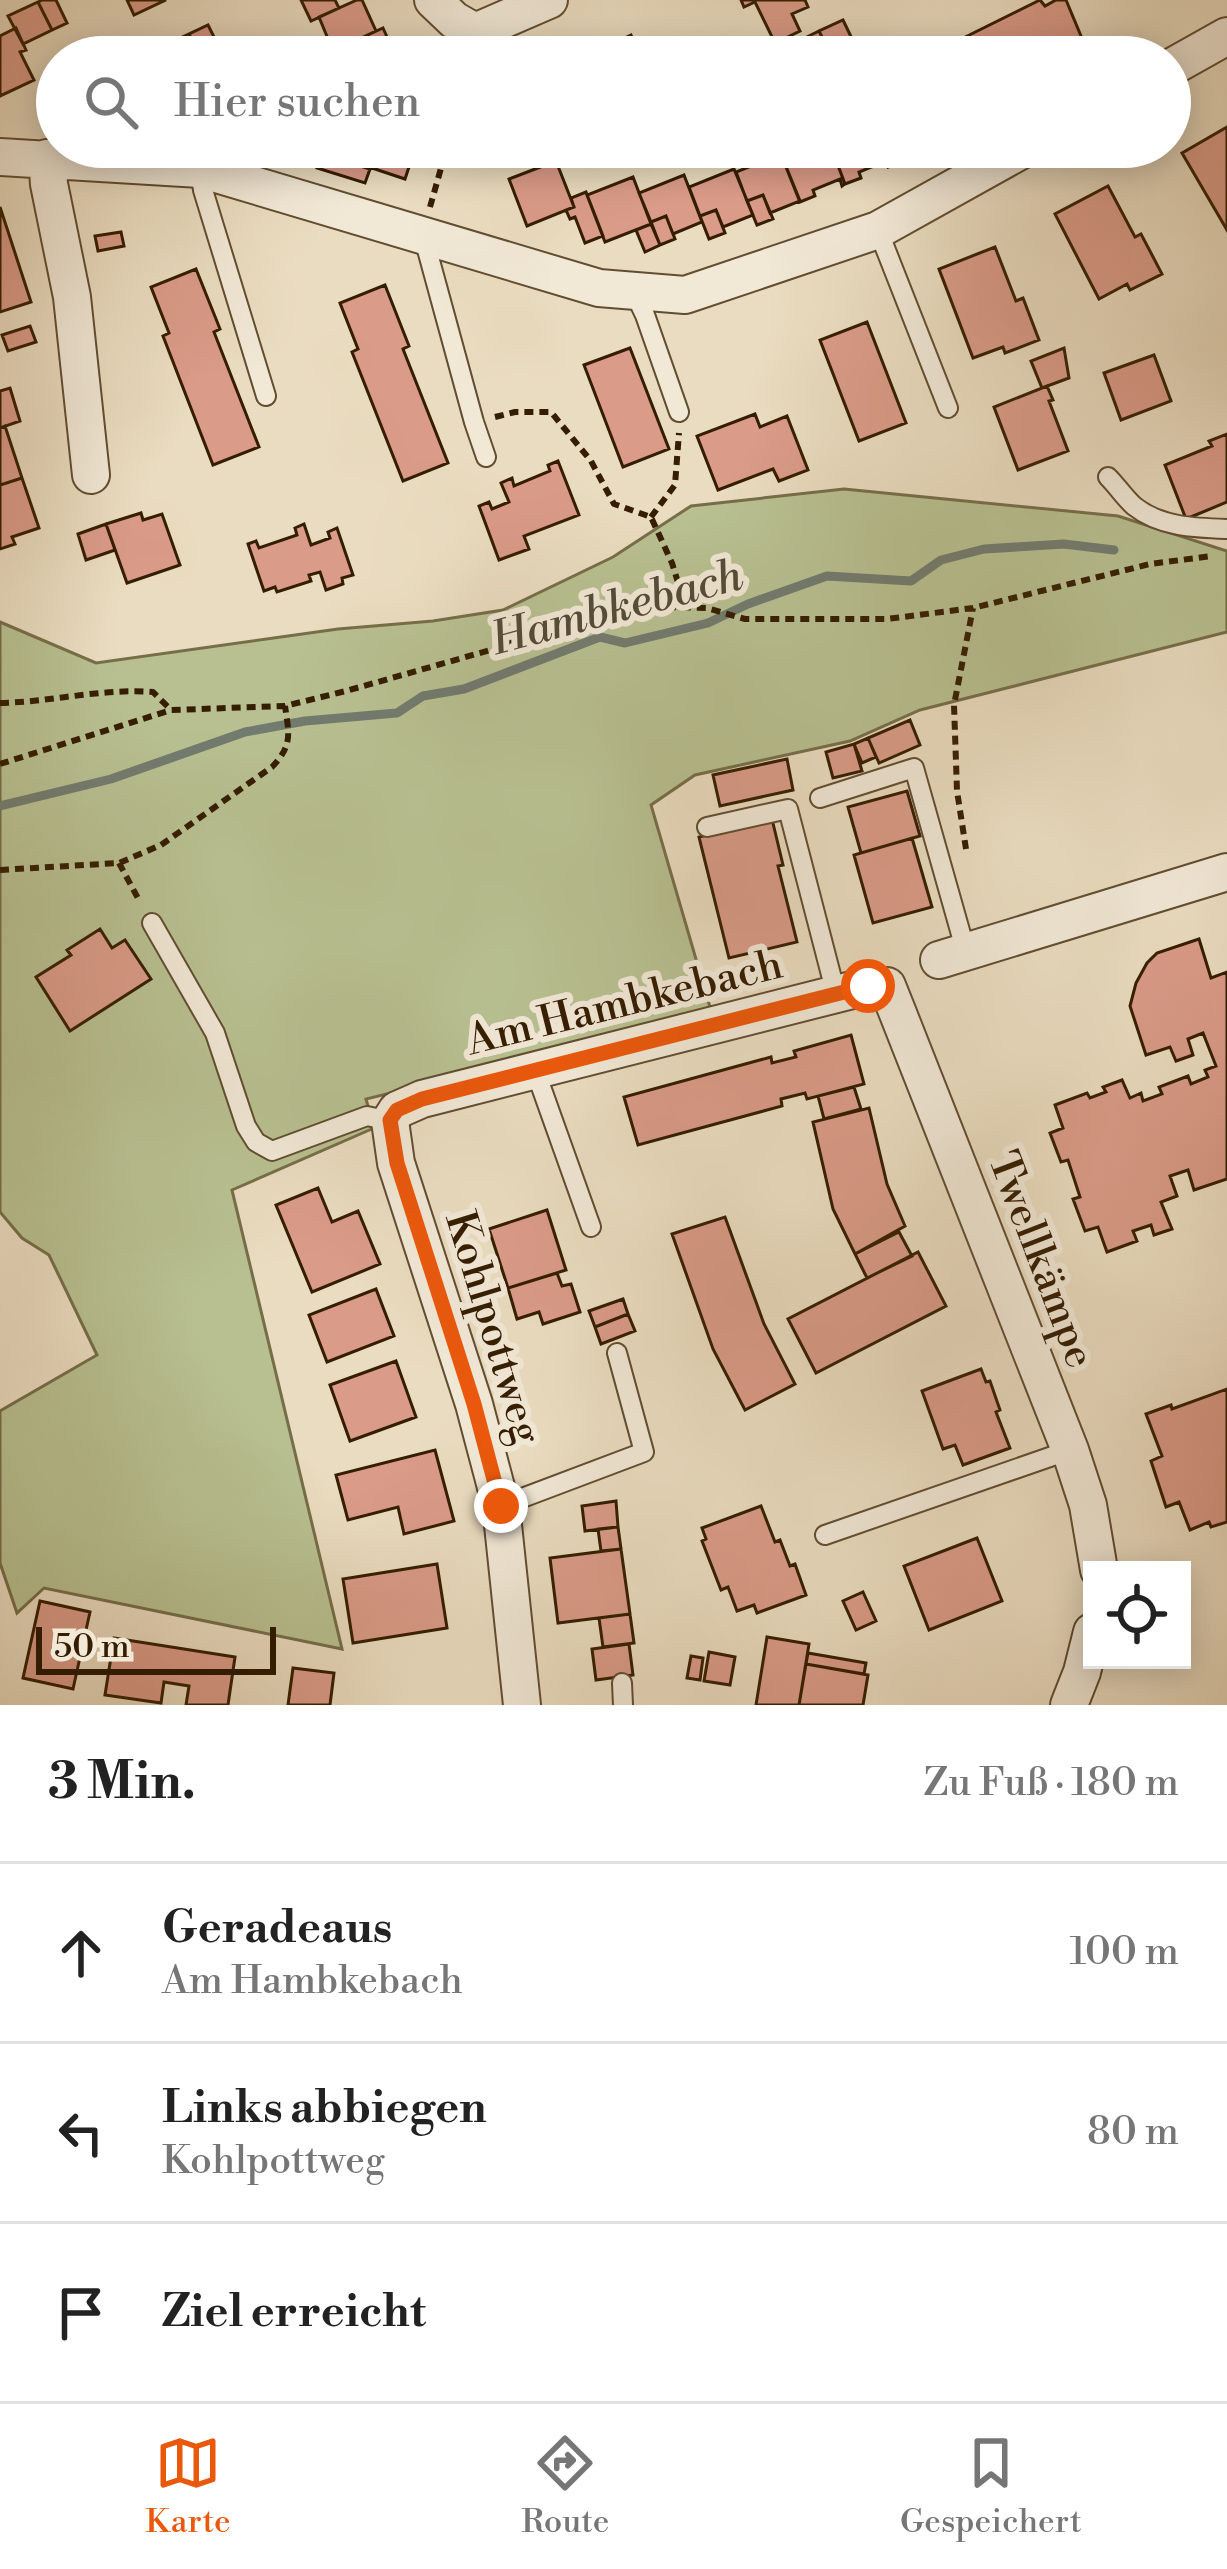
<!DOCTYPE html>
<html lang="de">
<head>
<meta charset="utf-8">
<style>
	body { margin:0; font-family:"Libre Bodoni",serif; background:#f2f2f2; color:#222 }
	.controls { position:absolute; right:36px; bottom:36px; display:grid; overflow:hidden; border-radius:0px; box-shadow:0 6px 30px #0003 }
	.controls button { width:108px; height:108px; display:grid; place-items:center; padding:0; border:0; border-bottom:3px solid #e0e0e0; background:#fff; color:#222; font:60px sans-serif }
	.scale { position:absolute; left:36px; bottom:30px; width:240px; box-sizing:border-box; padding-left:12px; border:6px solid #351d01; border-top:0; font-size:33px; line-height:42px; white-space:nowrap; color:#351d01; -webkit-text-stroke:9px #f1e8d6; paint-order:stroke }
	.stop { position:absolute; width:36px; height:36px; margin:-27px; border:9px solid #ea580c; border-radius:50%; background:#fff }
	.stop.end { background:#ea580c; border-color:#fff; box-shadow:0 3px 12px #0008 }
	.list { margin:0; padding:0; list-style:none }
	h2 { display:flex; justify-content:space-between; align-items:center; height:156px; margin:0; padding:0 48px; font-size:51px }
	h2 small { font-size:39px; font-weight:400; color:#767676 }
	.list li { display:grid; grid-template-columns:78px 1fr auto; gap:36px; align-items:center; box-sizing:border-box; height:180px; padding:0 48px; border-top:3px solid #e0e0e0 }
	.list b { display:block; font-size:45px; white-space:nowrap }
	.list p { margin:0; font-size:39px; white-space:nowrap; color:#767676 }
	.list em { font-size:39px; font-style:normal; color:#767676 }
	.icon { flex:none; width:66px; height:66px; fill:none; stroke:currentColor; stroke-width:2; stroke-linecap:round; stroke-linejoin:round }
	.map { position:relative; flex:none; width:1227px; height:1705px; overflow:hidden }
	.search { position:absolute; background:#fff; box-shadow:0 6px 30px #0003; left:36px; right:36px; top:36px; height:132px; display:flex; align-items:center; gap:30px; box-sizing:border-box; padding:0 42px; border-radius:66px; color:#767676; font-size:45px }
	.sheet { height:696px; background:#fff }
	nav { display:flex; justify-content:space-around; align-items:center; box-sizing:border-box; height:168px; border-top:3px solid #e0e0e0; background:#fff; font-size:33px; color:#767676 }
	nav a { display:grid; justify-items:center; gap:6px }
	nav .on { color:#ea580c }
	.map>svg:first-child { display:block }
	.green { fill:#b8c091; stroke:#766e49; stroke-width:3 }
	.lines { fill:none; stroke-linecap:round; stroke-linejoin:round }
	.stream { stroke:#727b6f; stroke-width:9 }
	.building { fill:#da9b88; stroke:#351d01; stroke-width:3 }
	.lane-casing { stroke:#624d31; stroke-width:22 }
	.street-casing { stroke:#624d31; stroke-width:40 }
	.path { stroke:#351d01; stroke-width:6; stroke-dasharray:9 6; stroke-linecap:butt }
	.lane { stroke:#f1e8d6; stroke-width:18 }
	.street { stroke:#f1e8d6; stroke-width:36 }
	.route { stroke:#ea580c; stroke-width:15 }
	.labels { text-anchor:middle; stroke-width:12; stroke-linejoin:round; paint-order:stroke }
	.street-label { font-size:42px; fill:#351d01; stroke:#f1e8d6 }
	.water-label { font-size:45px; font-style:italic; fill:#534c38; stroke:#f1e8d6 }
</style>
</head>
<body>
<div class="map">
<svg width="1227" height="1705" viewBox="0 0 1227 1705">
	<rect width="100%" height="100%" fill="#eadcc0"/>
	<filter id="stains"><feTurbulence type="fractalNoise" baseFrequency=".00167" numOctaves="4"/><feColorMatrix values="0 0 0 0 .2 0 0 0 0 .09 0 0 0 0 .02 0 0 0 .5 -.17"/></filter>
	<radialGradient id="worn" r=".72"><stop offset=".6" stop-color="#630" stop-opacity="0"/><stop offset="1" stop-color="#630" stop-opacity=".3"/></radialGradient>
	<path class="green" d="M844,489l274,27 109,35v81l-307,78 -70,31 -155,34 -44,30 61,209 -346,85 8,29 -142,62 110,459 -298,-61 -27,25 -17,-50v-152l97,-56 -48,-100 -27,-17 -22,-26v-590l96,41 242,-34 95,-8 70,-11 110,-53 78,-51z"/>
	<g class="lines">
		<path class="stream" d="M0,806l111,-27 134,-47 60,-11 92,-8 26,-17 41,-7 136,-52 25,6 83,-20 40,-19 79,-28 84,5 30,-21 43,-11 80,-5 50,6"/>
	</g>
	<path class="building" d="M42,0h14l11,23 -15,7 -14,-28z
		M127,0h39l-32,15z
		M301,0h34l4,8 -28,13z
		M357,0h5l14,31 -43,20 -14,-34z
		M741,0h64l3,7 -16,7 8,17 -25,12 -20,-41 -11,5z
		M1040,0l5,6 11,-6h10l20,48 -18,9h-130l-3,-5z
		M38,2l14,28 -29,14 -15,-28z
		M843,20l14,29 -18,8h-7l-13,-26z
		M208,25l16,32h-24l-11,-23z
		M16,28l10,22 -6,2 14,28 -34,16v-60z
		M383,28l13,29h-60l-3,-6z
		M819,31l13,26h-28l-7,-15z
		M189,34l11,23h-18l2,-1 -8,-16z
		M631,35l10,22h-56z
		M1227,127v103l-45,-77z
		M369,147h42l3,5 -9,27 -42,-14z
		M778,147h53l14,37 -3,2 -2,-7 -27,11 2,6 -15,6z
		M831,147h52l8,19 -3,1 -2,-6 -27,11 2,6 -16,6z
		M883,147h40l-19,7 2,6 -15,6z
		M321,154l49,15 -5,14 -48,-15z
		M781,154l19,47 -30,12 -7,-18 -16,6 -11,-29z
		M556,161l18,46 -47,19 -18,-47z
		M734,169l19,46 -30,12 -7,-17 -16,6 -11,-29z
		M684,175l18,47 -29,12 -7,-18 -15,6 -12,-29z
		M633,177l18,47 -46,18 -18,-47z
		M1108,186l27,51 6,-3 21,40 -32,16 -3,-6 -28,15 -44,-85z
		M586,192l17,44 -18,7 -10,-26 -5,2 -4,-9 8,-3 -3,-9z
		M763,195l10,24 -16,6 -10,-24z
		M0,207l31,95 -31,10z
		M716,210l9,23 -16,6 -9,-23z
		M666,216l9,23 -15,6 -9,-23z
		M651,224l9,21 -15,7 -9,-22z
		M121,232l3,14 -26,5 -3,-15z
		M995,247l21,54 7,-3 16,42 -34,13 -2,-6 -30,11 -34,-89z
		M196,269l24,60 -6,3 45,115 -46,18 -50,-129 6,-3 -18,-46z
		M385,285l24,61 -6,3 45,114 -45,18 -51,-129 6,-3 -18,-46z
		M867,322l39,101 -47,18 -39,-101z
		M30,326l6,16 -28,9 -6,-16z
		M630,348l39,101 -46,18 -39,-102z
		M1064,348l5,30 -27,10 -11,-27z
		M1154,355l17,46 -50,19 -17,-47z
		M1047,386l6,14 -4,1 19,50 -50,19 -24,-63z
		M10,388l10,33 -20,7v-37z
		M755,414l5,13 27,-11 21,54 -29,11 -6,-12 -55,21 -21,-54z
		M5,426l17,52 -22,7v-57z
		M1227,434v68l-41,17 -21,-54 47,-19 -3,-5z
		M558,461l21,54 -55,21 5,13 -30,11 -20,-54 10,-4 3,7 17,-7 -8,-19 11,-5 2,8 36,-15 -2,-6z
		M22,478l17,50 -27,9 3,7 -15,5v-64z
		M141,513l2,7 19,-6 18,51 -53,18 -21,-59z
		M106,524l9,26 -29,10 -8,-26z
		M304,524l7,21 19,-7 -2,-6 9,-4 16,47 -11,3 1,6 -17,6 -6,-18 -11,3 2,6 -34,11 -2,-5 -11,4 -16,-47 8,-3 3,7 38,-13 -2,-7z
		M910,720l10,25 -41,18 -11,-25z
		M868,738l8,19 -14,6 -8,-19z
		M854,744l8,27 -29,7 -7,-26z
		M787,759l6,31 -73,16 -7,-31z
		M907,791l13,45 -59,17 -13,-46z
		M772,819l11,46 -5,1 19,76 -68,16 -30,-121z
		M912,838l20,69 -59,16 -19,-68z
		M100,929l12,19 13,-8 26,39 -81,52 -34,-54 35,-22 -4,-5z
		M1199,939l12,39 16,-6v207l-33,11 -6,-20 -18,6 7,20 -16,6 11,27 -18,6 -3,-10 -18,6 4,10 -30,11 -9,-25 -13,4 -12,-32 7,-2 -12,-37 -7,2 -11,-29 13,-5 -8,-23 32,-12 3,5 16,-6 -3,-5 19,-7 8,18 11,-5 2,8 19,-7 -3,-7 29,-11 3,8 17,-7 -3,-7 11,-4 -13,-33 -15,6 5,16 -17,6 -6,-14 -24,8 -16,-49 6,-23 11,-20 10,-10z
		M851,1035l13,49 -57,15 -2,-6 -24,6 1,7 -144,39 -14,-48 147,-40 1,6 24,-6 -2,-6z
		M854,1087l7,22 -37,10 -6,-23z
		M869,1108l18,76 18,42 -50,28 -22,-45 -20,-87z
		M318,1188l14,34 26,-11 22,53 -68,28 -36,-87z
		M547,1210l19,60 -58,18 -19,-59z
		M725,1217l39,107 31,60 -50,26 -32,-61 -41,-115z
		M899,1232l13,24 -45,22 -12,-24z
		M918,1252l28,54 -130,67 -28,-54z
		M557,1273l5,13 9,-2 9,28 -37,12 -4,-12 -22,7 -9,-31z
		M376,1289l18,47 -67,26 -18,-47z
		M623,1299l5,15 -33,13 -6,-16z
		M628,1314l7,17 -34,13 -6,-17z
		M396,1361l20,56 -66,24 -20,-56z
		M981,1369l5,13 4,-1 10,29 -4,2 14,36 -47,17 -8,-20 -12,4 -21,-58z
		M1227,1389v133l-16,5 -2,-5 -19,8 -11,-28 -13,5 -15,-46 11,-5 -16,-42 25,-9 1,4z
		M435,1450l19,71 -50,13 -6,-27 -50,13 -12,-45z
		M616,1501l2,26 -33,4 -3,-25z
		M761,1506l14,36 5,-2 10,26 5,-2 11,31 -49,18 -3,-8 -17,6 -9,-24 -7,3 -19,-49 4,-2 -4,-11z
		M618,1527l3,22 -20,2 -3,-22z
		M977,1538l25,63 -73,29 -25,-64z
		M621,1549l9,65 -72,9 -8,-65z
		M437,1564l10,64 -94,15 -10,-64z
		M863,1592l13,29 -20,9 -13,-29z
		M40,1601l50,11 -17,77 -50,-11z
		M630,1614l4,29 -31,4 -4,-29z
		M767,1637l42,7 -10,61h-43z
		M114,1638l121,19 -7,48h-42l3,-19 -25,-4 -3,21 -56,-8z
		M629,1644l4,31 -37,5 -4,-31z
		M709,1652l26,5 -5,28 -26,-4z
		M808,1653l58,10 -2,11 -58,-10z
		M691,1656l12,2 -3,22 -13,-2z
		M806,1664l62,11 -5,30h-64z
		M293,1668l41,5 -4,32h-42z"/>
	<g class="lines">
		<defs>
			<path id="lane" d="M200,169l3,21 63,206
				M878,230l70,178
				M423,235l51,187 12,35
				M634,292l11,23 34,97
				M1108,477c9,9 17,21 26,29 26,21 61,22 93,23
				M820,798l94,-30 52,184
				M707,827l81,-18 48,185
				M152,923l63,110 31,93 10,16 16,9 95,-35 23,5
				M535,1070l56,157
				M501,1506l143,-54 -27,-99
				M825,1535l245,-85
				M622,1683l1,22"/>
			<path id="street" d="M433,0l21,20 21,12 74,-32
				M1170,68l57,-32
				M0,157l200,12 399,119 86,7 193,-65 149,-83
				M47,158l2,26 23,113 19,178
				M939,960l288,-88
				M522,1705l-21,-199 -27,-102 -78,-241 -6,-42 7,-11 25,-11 446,-113h19l10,25 173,439 18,55 11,65
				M1069,1705l13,-33 10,-40"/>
		</defs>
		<use href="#lane" class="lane-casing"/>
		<use href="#street" class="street-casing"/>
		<path class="path" d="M430,207l17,-60
			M495,417l20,-5h36l40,49 23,43 37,13 21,46 13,42
			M651,517l24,-32 4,-52
			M0,703c51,-1 102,-15 153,-11l18,18
			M0,764l171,-54 114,-4 61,-15 155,-44 66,-27 64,-14 76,2 38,11h142l86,-11 177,-44 62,-8
			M966,849l-9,-58 -3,-86 19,-97
			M119,863l21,39
			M0,870l119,-7 42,-18 111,-78c21,-22 17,-33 13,-61"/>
		<use href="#lane" class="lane"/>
		<use href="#street" class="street"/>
	</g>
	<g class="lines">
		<path class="route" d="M501,1506l-27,-102 -77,-241 -7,-43 7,-10 25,-11 446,-113"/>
	</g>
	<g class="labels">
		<g class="street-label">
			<text transform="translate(624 1001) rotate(-14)" y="15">Am Hambkebach</text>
			<text transform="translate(1043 1259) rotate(69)" y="15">Twellkämpe</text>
			<text transform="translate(495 1327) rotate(73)" y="15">Kohlpottweg</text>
		</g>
		<g class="water-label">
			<text transform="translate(616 606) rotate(-15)" y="16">Hambkebach</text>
		</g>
	</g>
	<rect width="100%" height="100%" filter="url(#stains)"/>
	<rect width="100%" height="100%" fill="url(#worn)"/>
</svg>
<div class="controls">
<button><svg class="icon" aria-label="locate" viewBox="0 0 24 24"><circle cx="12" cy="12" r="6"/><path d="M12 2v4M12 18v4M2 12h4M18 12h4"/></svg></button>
</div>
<div class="scale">50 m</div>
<div class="stop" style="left:868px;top:986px"></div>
<div class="stop end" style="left:501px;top:1506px"></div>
<div class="search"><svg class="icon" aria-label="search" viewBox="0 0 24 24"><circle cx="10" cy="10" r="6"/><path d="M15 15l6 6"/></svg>Hier suchen</div>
</div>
<section class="sheet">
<h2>3 Min.<small>Zu Fuß · 180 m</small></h2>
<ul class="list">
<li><svg class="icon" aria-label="ahead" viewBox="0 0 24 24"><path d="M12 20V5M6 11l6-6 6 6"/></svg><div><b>Geradeaus</b><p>Am Hambkebach</p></div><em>100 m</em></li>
<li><svg class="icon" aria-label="left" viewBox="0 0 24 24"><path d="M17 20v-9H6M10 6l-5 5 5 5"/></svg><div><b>Links abbiegen</b><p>Kohlpottweg</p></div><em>80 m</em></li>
<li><svg class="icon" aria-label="arrive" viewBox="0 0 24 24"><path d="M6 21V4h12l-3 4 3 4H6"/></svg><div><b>Ziel erreicht</b></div></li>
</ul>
</section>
<nav>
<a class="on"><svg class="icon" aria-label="map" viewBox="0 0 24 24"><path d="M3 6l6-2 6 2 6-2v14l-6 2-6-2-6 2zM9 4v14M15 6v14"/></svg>Karte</a>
<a><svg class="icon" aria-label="directions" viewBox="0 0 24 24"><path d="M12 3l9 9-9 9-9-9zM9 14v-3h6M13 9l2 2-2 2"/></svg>Route</a>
<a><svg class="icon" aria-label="saved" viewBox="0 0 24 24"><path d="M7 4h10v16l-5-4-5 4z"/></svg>Gespeichert</a>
</nav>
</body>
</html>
